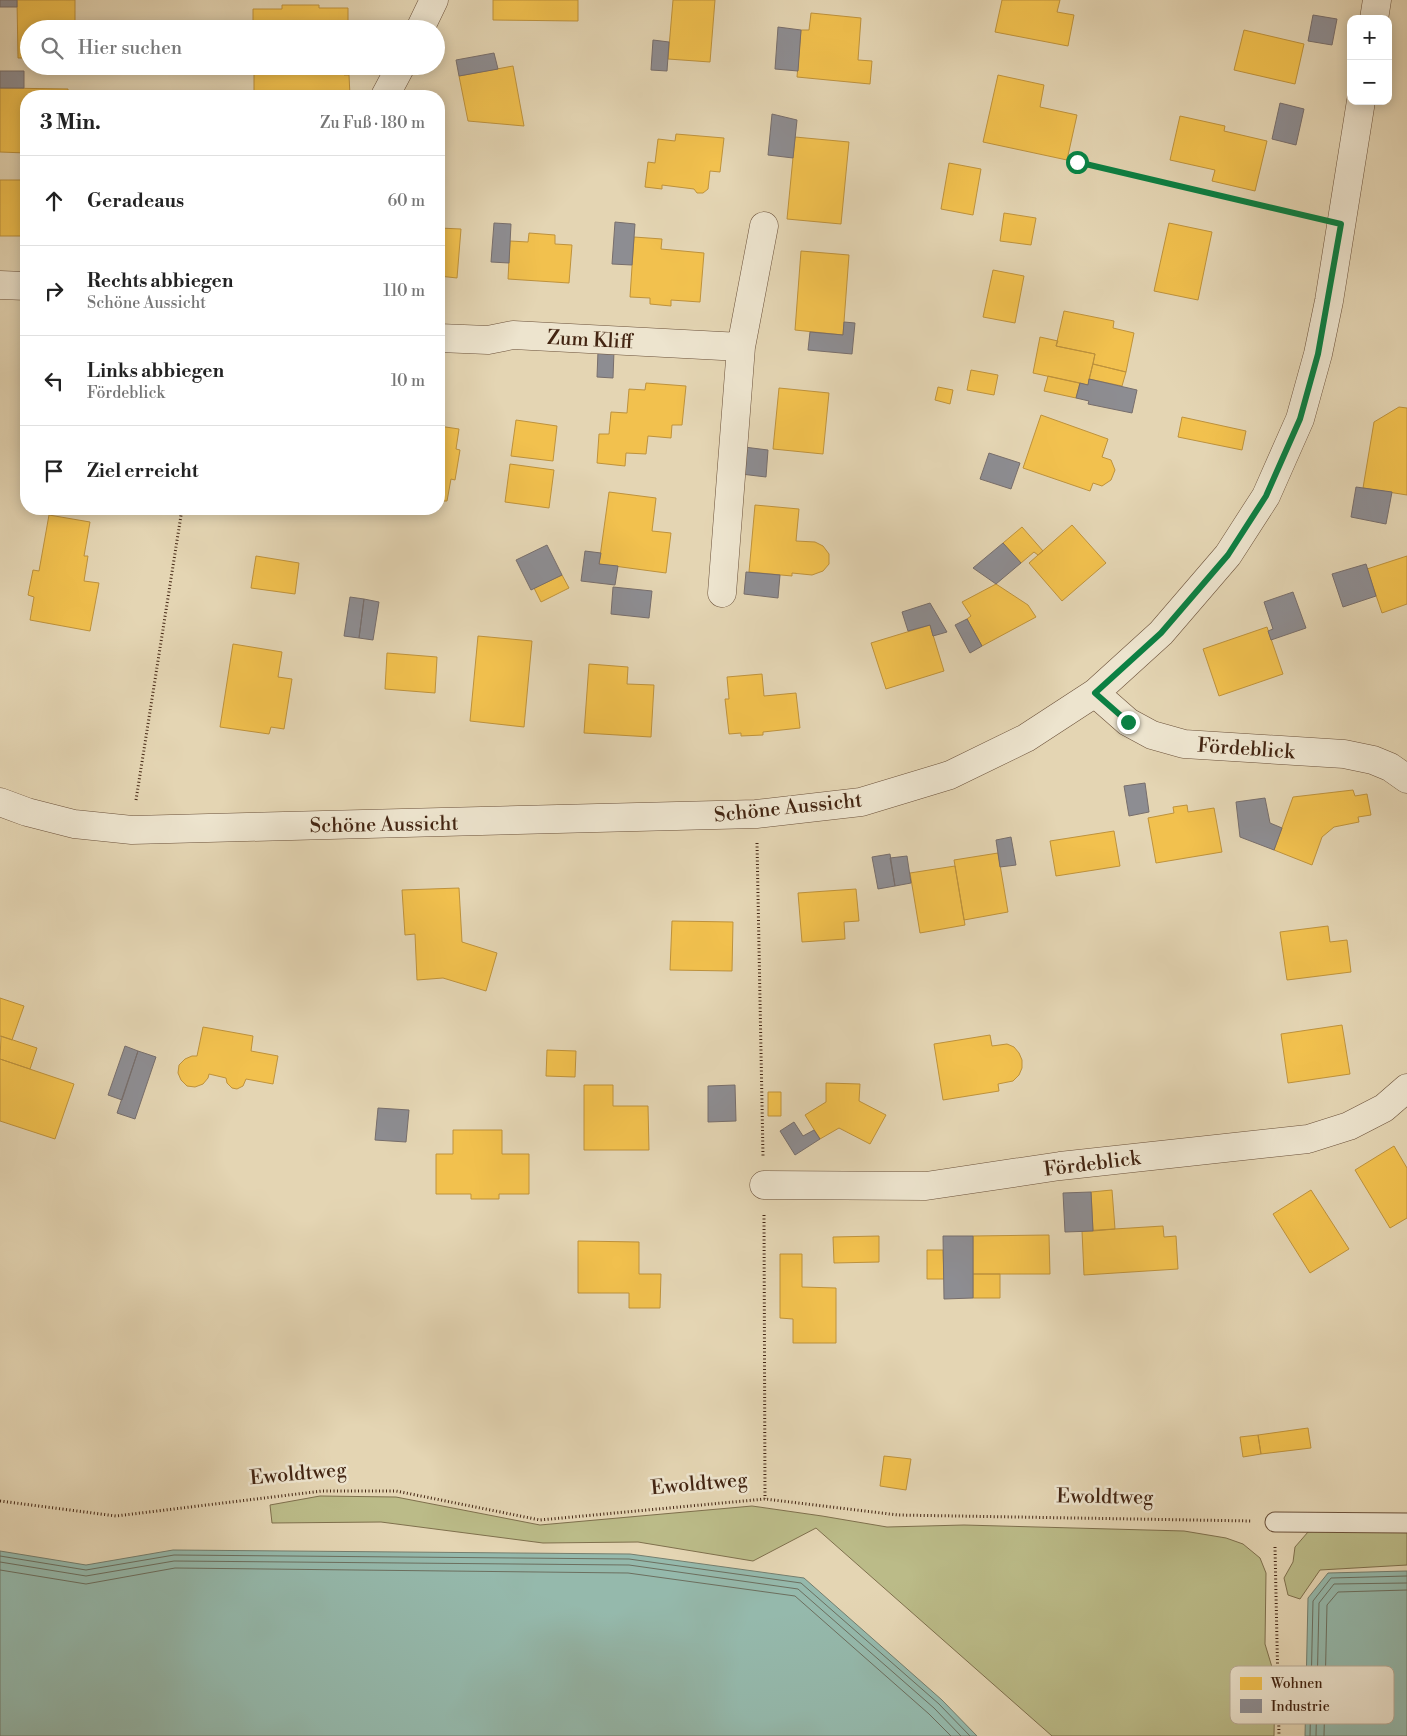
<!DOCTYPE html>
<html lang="de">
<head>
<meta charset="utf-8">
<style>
	body { margin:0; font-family:"Libre Bodoni",serif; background:#f2f2f2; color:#222 }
	.controls { position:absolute; right:15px; top:15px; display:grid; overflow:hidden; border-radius:10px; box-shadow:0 2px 12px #0003 }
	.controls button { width:45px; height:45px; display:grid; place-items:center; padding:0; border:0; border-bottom:1px solid #e0e0e0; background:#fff; color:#222; font:25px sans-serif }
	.stop { position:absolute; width:15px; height:15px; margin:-11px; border:4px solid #0b8043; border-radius:50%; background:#fff }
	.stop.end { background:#0b8043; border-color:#fff; box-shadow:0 1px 5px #0008 }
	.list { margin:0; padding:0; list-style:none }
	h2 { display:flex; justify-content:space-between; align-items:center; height:65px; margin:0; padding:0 20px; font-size:21px }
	h2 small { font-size:16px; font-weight:400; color:#767676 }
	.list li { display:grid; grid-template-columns:32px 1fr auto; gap:15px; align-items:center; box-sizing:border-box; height:90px; padding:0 20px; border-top:1px solid #e0e0e0 }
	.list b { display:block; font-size:19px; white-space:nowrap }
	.list p { margin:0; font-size:16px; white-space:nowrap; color:#767676 }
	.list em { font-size:16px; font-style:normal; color:#767676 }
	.icon { flex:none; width:28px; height:28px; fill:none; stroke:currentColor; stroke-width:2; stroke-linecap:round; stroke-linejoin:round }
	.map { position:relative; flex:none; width:1407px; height:1736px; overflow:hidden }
	.search { position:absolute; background:#fff; box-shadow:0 2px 12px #0003; left:20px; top:20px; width:425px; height:55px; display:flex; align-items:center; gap:12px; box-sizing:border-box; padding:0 18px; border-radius:28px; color:#767676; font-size:19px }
	.panel { position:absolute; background:#fff; box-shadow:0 2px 12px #0003; left:20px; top:90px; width:425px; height:425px; border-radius:20px }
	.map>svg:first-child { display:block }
	.green { fill:#bb8; stroke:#7f704d }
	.water { fill:#95b9ac; stroke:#747e6e }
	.homes { fill:#f2c14e; stroke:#be923c }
	.industry { fill:#8d8d92; stroke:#776e6c }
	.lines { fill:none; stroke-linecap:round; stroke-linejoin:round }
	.shore { stroke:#6c6f5f; stroke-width:1 }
	.service-casing { stroke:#6b513a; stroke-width:21 }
	.minor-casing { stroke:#6b513a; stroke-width:29 }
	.path { stroke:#432512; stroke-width:3; stroke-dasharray:1 2.5; stroke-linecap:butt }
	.service { stroke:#ede4ce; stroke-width:19 }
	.minor { stroke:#ede4ce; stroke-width:28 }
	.route { stroke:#0b8043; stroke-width:6 }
	.labels { text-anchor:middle; stroke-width:5; stroke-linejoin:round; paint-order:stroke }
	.street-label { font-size:20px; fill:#432512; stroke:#ede4ce }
	.key { fill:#ede4ce; stroke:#baab96; stroke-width:1 }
	.key-label { font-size:14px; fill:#432512 }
</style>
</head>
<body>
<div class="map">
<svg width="1407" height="1736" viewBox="0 0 1407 1736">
	<rect width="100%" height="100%" fill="#e4d5b3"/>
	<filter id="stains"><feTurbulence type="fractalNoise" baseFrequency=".004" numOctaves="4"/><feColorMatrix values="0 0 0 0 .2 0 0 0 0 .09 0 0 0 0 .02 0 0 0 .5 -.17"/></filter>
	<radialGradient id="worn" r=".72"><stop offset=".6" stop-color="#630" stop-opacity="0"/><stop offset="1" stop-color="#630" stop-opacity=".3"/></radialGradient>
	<path class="green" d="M320,1496l76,1 144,28 212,-19 70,10 65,11 77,-2 220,6 42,7 17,6 17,14 6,15 -1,71 10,33 -1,59h-222l-236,-208 -63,33 -115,-19 -95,1 -162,-21 -109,1 -2,-18z
		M1338,1527l69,2v36l-87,5 -20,29 -12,-4 -4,-17 9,-16 2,-15 13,-15z"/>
	<path class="water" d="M173,1550l457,4 174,24 138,122 35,36h-977v-185l86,14z
		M1407,1571v165h-102l3,-138 20,-25z"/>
	<path class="homes" d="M17,0h58v29h-46v29h-11z
		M493,0h85v21l-85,-1z
		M673,0h42l-5,62 -42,-3z
		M1002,0h58l-3,12 17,3 -6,31 -73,-14z
		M282,5h37v3h29v21h-95v-20h29z
		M811,13l50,5 -3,42 14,1 -2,23 -73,-7 4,-47h8z
		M1244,30l60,14 -9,40 -61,-14z
		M259,66h85v9h5l1,21h-96v-28h5z
		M513,66l11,60 -56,-5 -9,-45z
		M998,75l46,10 -4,22 37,8 -10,45 -84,-18z
		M0,88l68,1v7h-42v57l-26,-1z
		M1180,116l45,10 -1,5 43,10 -12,50 -43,-10 3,-11 -45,-10z
		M676,134l48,4 -4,34 -10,-1 -2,18 -5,4h-6l-3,-4 -32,-4v4l-17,-2 3,-25 7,1 3,-24 17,2z
		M795,137l54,5 -8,82 -54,-5z
		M949,163l32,6 -8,46 -32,-6z
		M0,180h26v56h-26z
		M1004,213l32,5 -5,27 -31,-4z
		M1169,223l43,9 -14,68 -44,-9z
		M439,228l22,1 -4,49 -18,-2z
		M529,233l26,2v9l17,1 -3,38 -61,-4 2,-38 18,1z
		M634,237l28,2 -1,10 43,4 -4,49 -29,-2v6l-21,-2v-6l-20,-1z
		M801,251l48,4 -6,80 -48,-5z
		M993,270l31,6 -9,47 -32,-6z
		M1064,311l50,10 -1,7 21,5 -8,39 -33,-8 2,-10 -39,-8z
		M1040,337l18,4 -2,5 39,8 -7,31 -55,-12z
		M1093,364l33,8 -4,14 -33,-7z
		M971,370l27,5 -4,20 -27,-5z
		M1048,376l32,7 -4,15 -32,-7z
		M646,383l40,3 -4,39h-10l-1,13 -23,-2 -2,18 -20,-1 -1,13 -28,-3 2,-29h10l2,-22 16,1 2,-24 16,1z
		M938,387l15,3 -3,14 -15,-4z
		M779,388l50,5 -6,61 -50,-5z
		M1399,407l8,1v87l-44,-7 11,-66z
		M1041,415l67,24 -6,18 9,3 4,10 -4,10 -9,6 -9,-3 -3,8 -67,-23z
		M1182,417l64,14 -4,19 -64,-13z
		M516,420l41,6 -4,35 -42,-5z
		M439,426l20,3 -3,20 4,1 -5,30 -4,-1 -4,22h-8z
		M510,464l44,6 -5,38 -44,-6z
		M609,492l47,6 -4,33 19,2 -5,40 -67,-9z
		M755,505l44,4 -3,32 19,1 8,4 6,8v10l-6,7 -11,4 -20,-2v3l-43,-4z
		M49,515l41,7 -6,34h4l-4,25 15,2 -9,48 -60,-11 4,-23 -6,-2 5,-25 6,1z
		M1072,525l34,38 -44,38 -33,-38z
		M1022,527l21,24 -5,4 -4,-3 -13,11 -18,-20z
		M256,556l43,7 -4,31 -44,-6z
		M1407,556v48l-25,9 -15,-44z
		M562,575l7,13 -28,14 -7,-14z
		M996,584l32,21 8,12 -54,29 -15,-27 4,-3 -9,-14z
		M930,625l14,46 -58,18 -15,-46z
		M1267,627l16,47 -64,22 -16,-47z
		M478,636l54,5 -8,86 -54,-6z
		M233,644l49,8 -4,25 14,2 -8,50 -13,-2 -2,7 -49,-7z
		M387,653l50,4 -2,36 -50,-4z
		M589,664l39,3 -1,17 27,1 -3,52 -67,-4z
		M762,674l2,22 32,-3 4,35 -37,4v3l-22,1v-3l-12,1 -4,-35h4l-2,-22z
		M1353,790l2,6 12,-2 4,21 -13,2 1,5 -25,5 -12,10 -10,28 -38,-15 19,-53z
		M1187,805l1,7 26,-4 8,44 -66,11 -8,-45 26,-5 -1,-6z
		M1114,831l6,35 -64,10 -6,-35z
		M998,853l10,59 -44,8 -10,-60z
		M955,866l10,59 -45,8 -10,-60z
		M459,888l3,54 35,11 -11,38 -43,-13 -26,2 -2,-46 -10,1 -3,-45z
		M856,889l3,32 -15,1 1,17 -43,3 -4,-49z
		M672,921l61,1 -1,49 -62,-1z
		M1328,926l2,16 17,-2 4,32 -64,8 -7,-48z
		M0,998l24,8 -12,34 -12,-4z
		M1342,1025l8,49 -62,9 -7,-49z
		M203,1027l50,9 -2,15 27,5 -5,28 -27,-5 -3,7 -6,3 -5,-1 -5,-5 -1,-5 -17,-4 -1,4 -5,6 -8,3 -8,-1 -6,-6 -3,-7 1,-8 6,-6 7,-3h5z
		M990,1035l2,11 15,-2 7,3 5,6 3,7v8l-3,7 -6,6 -15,3 1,7 -56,9 -9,-56z
		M1,1036l36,12 -7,21 -30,-10z
		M547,1050l29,1 -1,26 -29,-1z
		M0,1059l74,25 -19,55 -55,-18z
		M826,1083l34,1 -1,17 27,14 -16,29 -31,-16 -19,11 -15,-24 21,-13z
		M584,1085h29v21h35l1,44h-65z
		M768,1092h13v24h-13z
		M453,1130h49v24h27v40h-30v5h-28v-5h-35v-40h17z
		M1394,1146l13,22v50l-17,10 -35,-58z
		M1112,1190l3,39 -22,2 -2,-39z
		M1311,1190l38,59 -39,24 -37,-59z
		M1163,1226l1,11 12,-1 2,33 -94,6 -2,-44z
		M1049,1235l1,39h-77v-38z
		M879,1236v26l-45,1 -1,-26z
		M578,1241l61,1v32h22l-1,34h-31v-15h-51z
		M927,1250h16l1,29h-17z
		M780,1254h22v33l34,1v55h-43v-24l-13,-1z
		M973,1274h27v24h-27z
		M1308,1428l3,20 -50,6 -3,-19z
		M1258,1435l3,19 -18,3 -3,-20z
		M884,1456l27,3 -5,31 -26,-4z"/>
	<path class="industry" d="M0,0h17v7h-17z
		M1313,15l24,4 -5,26 -24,-4z
		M778,27l23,3 -3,41 -23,-2z
		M653,40l16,2 -2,29 -16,-1z
		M494,53l4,16 -39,7 -3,-16z
		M0,71h24v17h-24z
		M1280,103l24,6 -8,36 -24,-6z
		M772,114l25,6 -4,38 -25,-3z
		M615,222l20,2 -3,41 -20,-1z
		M494,223l17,1 -2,39 -18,-1z
		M844,322l11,1 -3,31 -44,-4 2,-18 33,3z
		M598,351h16l-1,27 -16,-1z
		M1089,379l48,11 -5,23 -44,-9 1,-3 -13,-3 4,-15 8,2z
		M744,447l24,3 -2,27 -25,-3z
		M989,453l31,10 -9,26 -31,-10z
		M1356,487l36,5 -6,32 -35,-7z
		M1003,543l18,20 -25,21 -23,-16z
		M547,545l15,30 -31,15 -15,-30z
		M585,551l16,2 -2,11 19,2 -3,19 -34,-4z
		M1366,564l10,32 -33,11 -11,-33z
		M746,572l34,3 -2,23 -34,-4z
		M613,587l39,4 -3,27 -38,-4z
		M1293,592l13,36 -35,12 -3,-9 5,-2 -9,-27z
		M350,597l14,2 -5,39 -15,-2z
		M364,599l15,3 -6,38 -14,-2z
		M930,603l17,29 -14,4 -3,-11 -22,6 -6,-19z
		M967,619l15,27 -12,7 -15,-28z
		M1145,783l4,29 -20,4 -5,-30z
		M1265,798l5,25 12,5 -8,22 -34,-13 -4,-35z
		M1011,837l5,28 -16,2 -4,-27z
		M890,854l5,32 -17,3 -6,-32z
		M907,856l4,27 -16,3 -5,-28z
		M125,1046l13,5 -16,49 -14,-5z
		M138,1051l18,6 -21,62 -18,-6z
		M735,1085l1,36 -28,1v-36z
		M378,1108l31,2 -3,32 -31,-2z
		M794,1122l9,14 11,-6 6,9 -25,16 -15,-24z
		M1091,1192l2,39 -28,1 -2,-39z
		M943,1236h30v62l-29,1z"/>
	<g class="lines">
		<path class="shore" d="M0,1556l86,14 88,-15 455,4 172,24 138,121 31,32
			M0,1562l86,14 88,-15 455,4 169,24 136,119 27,28
			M0,1570l86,14 89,-16 453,5 167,23 134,118 22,22
			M1310,1736l3,-135 18,-23 76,-2
			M1316,1736l3,-133 15,-19 73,-1
			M1324,1736l3,-131 11,-13 69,-2"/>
		<defs>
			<path id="service" d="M1275,1522l132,1"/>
			<path id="minor" d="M1374,19l3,-19
				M420,29l14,-29
				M385,96l16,-30
				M0,285l26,1
				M439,338l49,2 25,-5 228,12
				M722,593l19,-246 23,-121
				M1095,693l33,29 24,13 32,9 160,10 29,6 17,7 17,12
				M0,802l27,10 47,12 58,6 624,-16 105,-12 89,-27 76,-37 69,-45 66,-60 67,-78 38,-59 34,-77 18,-65 11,-53 32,-200
				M764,1185l162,1 134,-20 248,-27 41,-13 35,-18 23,-20"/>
		</defs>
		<use href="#service" class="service-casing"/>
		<use href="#minor" class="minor-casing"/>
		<path class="path" d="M1077,162l234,55
			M136,800l46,-291
			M757,843l6,313
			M764,1215l1,284
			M0,1501l116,15 206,-25h74l144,29 225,-21 133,16 353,6
			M1275,1547l4,189"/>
		<use href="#service" class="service"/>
		<use href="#minor" class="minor"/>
	</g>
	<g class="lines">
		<path class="route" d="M1077,162l264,62 -23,130 -18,65 -34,77 -38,59 -67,78 -66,60 33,29"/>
	</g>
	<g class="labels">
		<g class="street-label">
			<text transform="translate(590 339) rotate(3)" y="7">Zum Kliff</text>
			<text transform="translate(1246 748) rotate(4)" y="7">Fördeblick</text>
			<text transform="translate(788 807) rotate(-6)" y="7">Schöne Aussicht</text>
			<text transform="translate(384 824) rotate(-1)" y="7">Schöne Aussicht</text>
			<text transform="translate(1092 1163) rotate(-7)" y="7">Fördeblick</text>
			<text transform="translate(298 1473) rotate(-5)" y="7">Ewoldtweg</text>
			<text transform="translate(699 1483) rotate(-5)" y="7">Ewoldtweg</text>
			<text transform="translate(1105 1496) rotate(1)" y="7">Ewoldtweg</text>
		</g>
	</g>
	<rect x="1230" y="1666" width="164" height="58" rx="8" class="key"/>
	<rect x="1240" y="1677" width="22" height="13" fill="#f2c14e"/>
	<rect x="1240" y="1699" width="22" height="14" fill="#8d8d92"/>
	<g class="key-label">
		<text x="1271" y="1688">Wohnen</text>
		<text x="1271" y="1711">Industrie</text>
	</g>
	<rect width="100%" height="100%" filter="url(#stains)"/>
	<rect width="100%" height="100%" fill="url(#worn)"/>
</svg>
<div class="controls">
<button>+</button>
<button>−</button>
</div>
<div class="stop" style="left:1077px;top:162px"></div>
<div class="stop end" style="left:1128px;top:722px"></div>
<div class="search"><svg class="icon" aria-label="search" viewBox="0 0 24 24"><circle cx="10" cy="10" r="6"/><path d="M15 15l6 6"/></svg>Hier suchen</div>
<section class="panel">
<h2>3 Min.<small>Zu Fuß · 180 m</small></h2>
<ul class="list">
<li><svg class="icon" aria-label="ahead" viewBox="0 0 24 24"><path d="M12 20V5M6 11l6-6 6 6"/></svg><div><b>Geradeaus</b></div><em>60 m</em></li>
<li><svg class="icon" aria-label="right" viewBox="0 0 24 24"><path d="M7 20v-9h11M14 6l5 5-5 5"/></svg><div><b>Rechts abbiegen</b><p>Schöne Aussicht</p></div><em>110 m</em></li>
<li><svg class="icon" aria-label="left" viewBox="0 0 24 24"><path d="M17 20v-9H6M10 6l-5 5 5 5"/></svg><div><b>Links abbiegen</b><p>Fördeblick</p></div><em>10 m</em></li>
<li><svg class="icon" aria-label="arrive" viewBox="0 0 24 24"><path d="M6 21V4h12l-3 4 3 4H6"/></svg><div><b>Ziel erreicht</b></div></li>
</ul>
</section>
</div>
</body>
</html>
